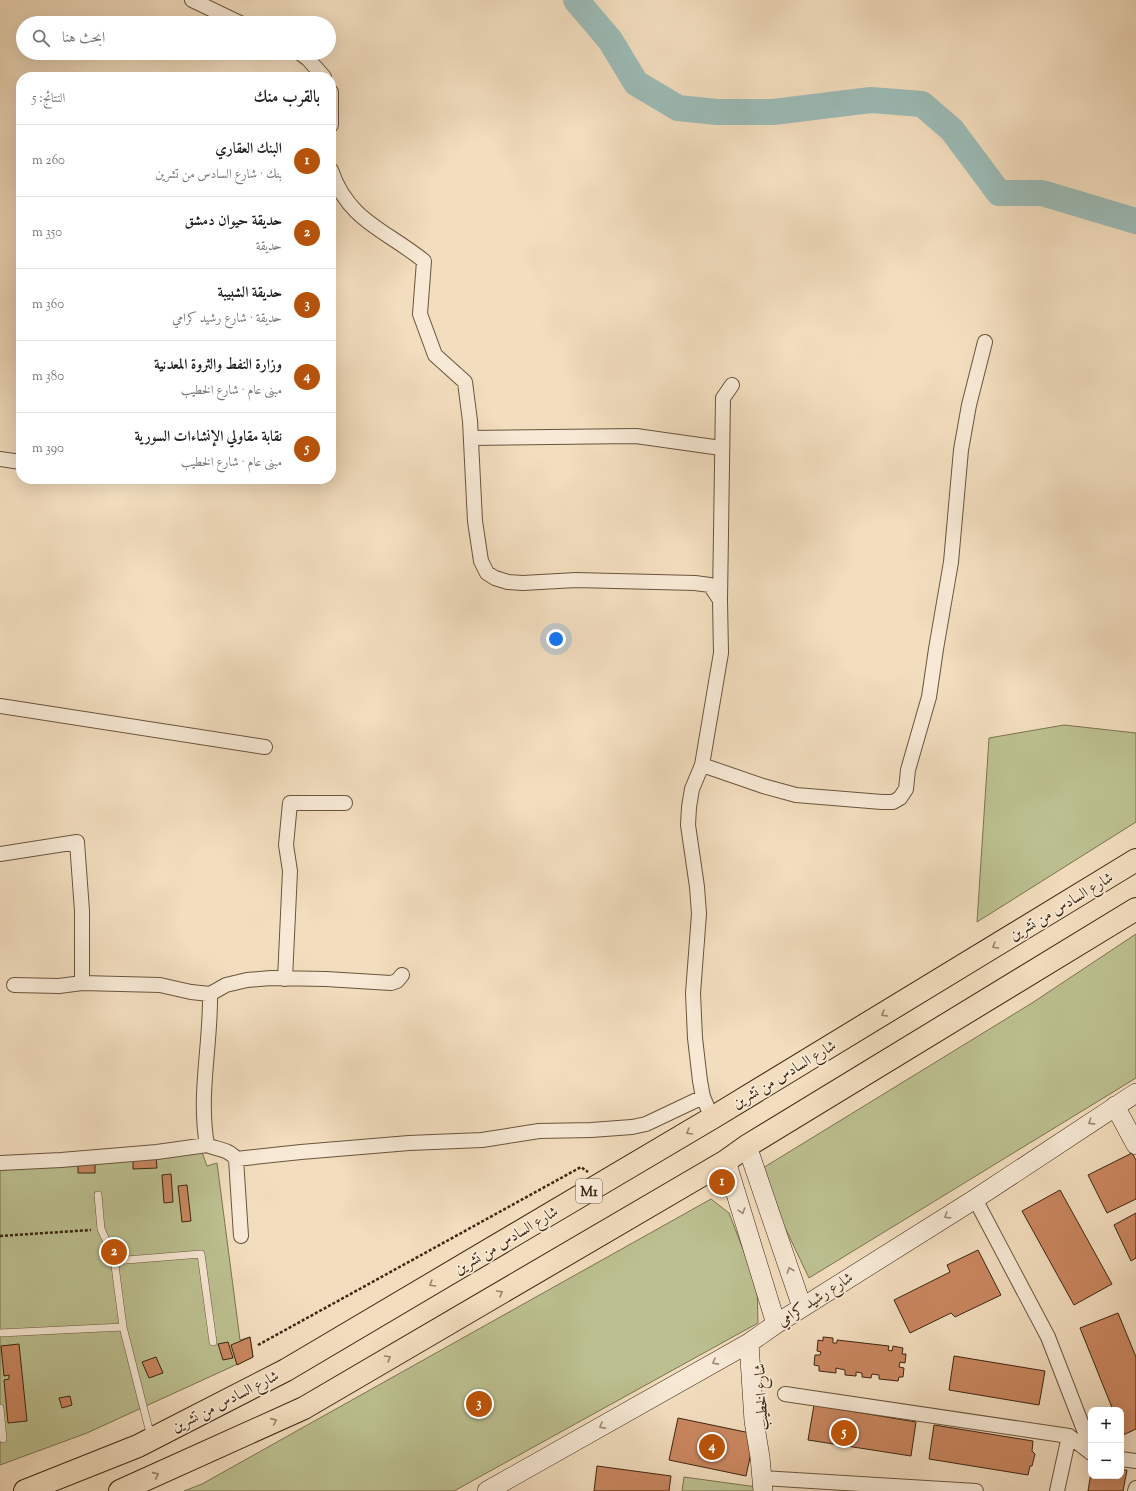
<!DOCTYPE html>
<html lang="ar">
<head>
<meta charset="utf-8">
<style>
	body { margin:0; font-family:"Sorts Mill Goudy",Amiri,serif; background:#f6f6f6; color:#202124; direction:rtl }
	.controls { position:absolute; right:12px; bottom:12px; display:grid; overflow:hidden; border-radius:8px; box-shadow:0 4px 16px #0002 }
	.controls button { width:36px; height:36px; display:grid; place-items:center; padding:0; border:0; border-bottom:1px solid #e0e0e0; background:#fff; color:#202124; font:20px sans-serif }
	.you { position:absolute; left:556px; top:639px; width:14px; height:14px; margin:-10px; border:3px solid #fff; border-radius:50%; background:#1a73e8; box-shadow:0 0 0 6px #1a73e833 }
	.badge { display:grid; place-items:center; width:26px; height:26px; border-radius:50%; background:#b45309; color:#fff; font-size:13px; font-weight:700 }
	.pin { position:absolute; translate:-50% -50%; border:2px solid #fff; box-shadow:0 1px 4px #0006 }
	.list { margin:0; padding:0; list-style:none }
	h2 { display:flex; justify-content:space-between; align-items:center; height:52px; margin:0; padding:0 16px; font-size:17px }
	h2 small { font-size:13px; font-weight:400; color:#757577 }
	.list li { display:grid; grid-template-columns:26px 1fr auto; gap:12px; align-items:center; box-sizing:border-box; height:72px; padding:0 16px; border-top:1px solid #e0e0e0 }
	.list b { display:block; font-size:15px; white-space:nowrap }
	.list p { margin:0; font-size:13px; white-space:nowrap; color:#757577 }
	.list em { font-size:13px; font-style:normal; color:#757577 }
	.icon { flex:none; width:22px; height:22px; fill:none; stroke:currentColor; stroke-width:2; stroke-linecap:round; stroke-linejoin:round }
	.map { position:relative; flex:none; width:1136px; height:1491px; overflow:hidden; direction:ltr }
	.search { position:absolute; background:#fff; box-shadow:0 4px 16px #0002; left:16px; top:16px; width:320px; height:44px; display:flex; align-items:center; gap:10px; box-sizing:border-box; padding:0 14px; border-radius:22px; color:#757577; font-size:15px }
	.panel { position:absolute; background:#fff; box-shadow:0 4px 16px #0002; left:16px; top:72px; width:320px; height:412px; border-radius:16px; direction:rtl }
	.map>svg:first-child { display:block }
	.green { fill:#bcc090; stroke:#7c7350 }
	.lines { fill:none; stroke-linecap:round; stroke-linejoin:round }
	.river { stroke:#9cbbb6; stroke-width:26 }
	.building { fill:#ca8760; stroke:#3c2611 }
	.lane-casing { stroke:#6a543c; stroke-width:8 }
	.street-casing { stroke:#6a543c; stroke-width:16 }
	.secondary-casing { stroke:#3c2611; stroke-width:20 }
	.highway-casing { stroke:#3c2611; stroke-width:24 }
	.path { stroke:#3c2611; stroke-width:2.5; stroke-dasharray:3 2; stroke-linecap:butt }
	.lane { stroke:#f7e9d5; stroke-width:7 }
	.street { stroke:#f7e9d5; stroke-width:14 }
	.secondary { stroke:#f7e9d5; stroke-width:19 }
	.highway { stroke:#f2ddbe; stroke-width:22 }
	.oneway { stroke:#978268 }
	.oneway2 { stroke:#9a8873 }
	.labels { text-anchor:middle; stroke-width:3.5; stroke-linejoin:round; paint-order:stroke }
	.shield { fill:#f7e9d5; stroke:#74604c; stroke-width:1 }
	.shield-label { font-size:14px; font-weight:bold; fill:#3c2611 }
	.street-label { font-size:15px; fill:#3c2611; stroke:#f7e9d5 }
</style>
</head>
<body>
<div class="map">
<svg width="1136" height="1491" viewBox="0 0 1136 1491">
	<rect width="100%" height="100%" fill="#f2ddbe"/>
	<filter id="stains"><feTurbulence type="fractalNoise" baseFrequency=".005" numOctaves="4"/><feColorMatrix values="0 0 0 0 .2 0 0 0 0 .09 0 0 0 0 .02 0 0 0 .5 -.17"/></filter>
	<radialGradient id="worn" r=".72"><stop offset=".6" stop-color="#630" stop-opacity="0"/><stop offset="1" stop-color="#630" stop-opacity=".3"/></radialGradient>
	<path class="green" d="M1064,725l72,8v89l-159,100 12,-184z
		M1136,934v144l-327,200 -51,-107 274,-168z
		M202,1152l5,14 10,-3 23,177 10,-3 3,20 -166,76 -87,32v-300z
		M711,1199l18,14 28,72 1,38 -304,168h-270l18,-7z
		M684,1477l80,11 -1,3h-81z"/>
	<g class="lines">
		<path class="river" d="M576,0l34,40 26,43 42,25 39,4h56l98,-12 51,4 30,26 47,63h43l94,28"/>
	</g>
	<path class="building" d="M1132,1153l4,7v39l-29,14 -19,-38z
		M156,1155l1,13 -24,1v-13z
		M78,1159h17v14h-17z
		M171,1174l2,28 -9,1 -2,-28z
		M187,1185l4,36 -9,1 -4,-36z
		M1060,1190l52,94 -38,21 -52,-94z
		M1136,1213v45l-5,3 -17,-36z
		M978,1250l23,45 -46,22 -4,-4 -41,20 -16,-33 56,-28 -3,-7z
		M1118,1313l18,44v72l-13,6 -2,-5v-20h-8l-33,-82z
		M250,1337l3,20 -16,8 -6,-20z
		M823,1337l10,1v5h4v-3l52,6 -1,4 4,1 1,-5 10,2 -1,6h4l-1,9 -5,-1 -1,5 5,1 -1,9h-4l-1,4 -19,-2v-4l-7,-1 -1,4 -9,-1v-4l-6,-1v4l-11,-1v-5l-9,-2v5l-17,-2v-5l-5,-1 1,-10h5l1,-3 -4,-1 1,-11 5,1z
		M228,1342l5,16 -10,2 -5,-16z
		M19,1344l8,77 -19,2 -4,-43 5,-1v-4l-5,1 -3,-30z
		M954,1356l91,15 -6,34 -90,-15z
		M156,1357l7,16 -14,5 -7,-16z
		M70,1396l2,9 -10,3 -3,-10z
		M814,1405l102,17 -5,34 -103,-16z
		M678,1418l77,16 -9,42 -77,-16z
		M934,1425l99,16 -1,10 3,3 -3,12h-2l-2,9 -99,-16z
		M597,1466l74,10 -2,15h-75z
		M1121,1470h6l-4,21h-35l3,-18v3h30z"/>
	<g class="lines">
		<defs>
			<path id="lane" d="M98,1195l3,34 13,29 9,69
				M114,1261l87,-7 12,88
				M0,1333l123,-6 28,110
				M0,1408l3,31"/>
			<path id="street" d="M192,0l48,23
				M300,53l8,6 16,18
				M331,92v33
				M331,170c17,51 55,60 93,91l-4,53 15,41 30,27 5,39 5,100 6,40 6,12 8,5 13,4 15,1 53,-3 119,3 15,2 10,15 1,53 -19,112 -10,24 -3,18 -1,18 9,62 2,27 -6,79 2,45 5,43 3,16 9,21
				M471,438l165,-2 85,12
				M0,459l21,3
				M720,600l3,-202 9,-13
				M0,706l265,41
				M702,765l61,21 33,9 86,7h11l7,-4 6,-9 2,-19 21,-73 7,-48 15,-87 10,-112 8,-45 16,-63
				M0,854l77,-12 5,69v72
				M285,979l5,-108 -4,-26 4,-42h55
				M14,985l45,1 23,-3 78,2 31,7 19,2 16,-9 21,-5 24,-2 55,1 65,4 6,-2 5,-6
				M207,1145c-9,-50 4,-101 3,-151
				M236,1159l65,-7 108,-9 73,-3 57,-9 52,-1 41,-3 14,-3 57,-27
				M0,1163l61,-3 96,-8 50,-7c11,5 22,4 29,14l5,77
				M975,1199l73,138 43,111
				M785,1394l284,42 22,17
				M1121,1459l15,2
				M762,1478l214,13
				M1057,1491l12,-55
				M1135,1491l1,-3"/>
			<path id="secondary" d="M1115,1106l21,39
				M747,1146l55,161
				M726,1161l50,163
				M749,1343l5,78 6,36 3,34
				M487,1491l262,-148 27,-19 199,-125 161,-106"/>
			<path id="highway" d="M25,1491l113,-45 148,-76 426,-252 424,-258
				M120,1491l184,-83 422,-247 21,-15 389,-237"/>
		</defs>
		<use href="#lane" class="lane-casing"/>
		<use href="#street" class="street-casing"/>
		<use href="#secondary" class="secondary-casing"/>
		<use href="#highway" class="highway-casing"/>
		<path class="path" d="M0,1236l91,-6
			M258,1345l323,-178 7,5"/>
		<use href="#lane" class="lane"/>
		<use href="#street" class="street"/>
		<use href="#secondary" class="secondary"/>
		<use href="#highway" class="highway"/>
	</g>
	<defs><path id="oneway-chevron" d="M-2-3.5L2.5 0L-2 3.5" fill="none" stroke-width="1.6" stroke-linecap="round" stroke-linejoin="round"/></defs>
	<g class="oneway">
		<use href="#oneway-chevron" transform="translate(995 946) rotate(149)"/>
		<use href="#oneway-chevron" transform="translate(884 1014) rotate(149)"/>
		<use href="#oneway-chevron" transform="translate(689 1132) rotate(149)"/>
		<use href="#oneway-chevron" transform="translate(432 1284) rotate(149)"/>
		<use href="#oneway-chevron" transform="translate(500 1293) rotate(-30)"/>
		<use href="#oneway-chevron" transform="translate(388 1358) rotate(-30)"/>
		<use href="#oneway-chevron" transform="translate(274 1421) rotate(-24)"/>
		<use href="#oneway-chevron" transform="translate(156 1475) rotate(-24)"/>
	</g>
	<g class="oneway2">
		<use href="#oneway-chevron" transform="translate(1091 1122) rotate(147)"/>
		<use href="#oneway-chevron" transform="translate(742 1211) rotate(73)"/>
		<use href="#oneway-chevron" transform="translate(947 1216) rotate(148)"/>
		<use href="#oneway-chevron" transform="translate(790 1270) rotate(-109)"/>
		<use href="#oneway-chevron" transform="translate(715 1362) rotate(151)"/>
		<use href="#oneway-chevron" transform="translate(602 1426) rotate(151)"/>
	</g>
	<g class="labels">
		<rect class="shield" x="576" y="1179" width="26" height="24" rx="3"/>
		<g class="shield-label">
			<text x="589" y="1196">M1</text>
		</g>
		<g class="street-label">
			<text transform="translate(1061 906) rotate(-31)" y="5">شارع السادس من تشرين</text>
			<text transform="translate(784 1074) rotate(-31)" y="5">شارع السادس من تشرين</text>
			<text transform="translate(506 1240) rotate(-31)" y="5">شارع السادس من تشرين</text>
			<text transform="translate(815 1299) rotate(-33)" y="5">شارع رشيد كرامي</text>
			<text transform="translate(761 1397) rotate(-93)" y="5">شارع الخطيب</text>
			<text transform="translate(225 1401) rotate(-27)" y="5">شارع السادس من تشرين</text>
		</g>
	</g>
	<rect width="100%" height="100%" filter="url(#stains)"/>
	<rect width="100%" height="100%" fill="url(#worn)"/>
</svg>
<div class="controls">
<button>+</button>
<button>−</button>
</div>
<div class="you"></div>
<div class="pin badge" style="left:722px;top:1182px">1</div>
<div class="pin badge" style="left:114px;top:1252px">2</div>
<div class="pin badge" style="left:479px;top:1404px">3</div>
<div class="pin badge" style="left:712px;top:1447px">4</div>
<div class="pin badge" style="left:844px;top:1433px">5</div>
<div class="search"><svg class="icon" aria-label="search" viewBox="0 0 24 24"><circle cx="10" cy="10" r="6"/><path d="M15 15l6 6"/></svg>ابحث هنا</div>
<section class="panel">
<h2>بالقرب منك<small>النتائج: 5</small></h2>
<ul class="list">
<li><span class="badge">1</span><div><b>البنك العقاري</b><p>بنك · شارع السادس من تشرين</p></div><em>260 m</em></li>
<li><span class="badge">2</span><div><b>حديقة حيوان دمشق</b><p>حديقة</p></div><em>350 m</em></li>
<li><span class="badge">3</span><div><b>حديقة الشبيبة</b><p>حديقة · شارع رشيد كرامي</p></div><em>360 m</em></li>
<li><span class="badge">4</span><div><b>وزارة النفط والثروة المعدنية</b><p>مبنى عام · شارع الخطيب</p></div><em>380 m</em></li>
<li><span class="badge">5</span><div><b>نقابة مقاولي الإنشاءات السورية</b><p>مبنى عام · شارع الخطيب</p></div><em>390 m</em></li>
</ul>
</section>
</div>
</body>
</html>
